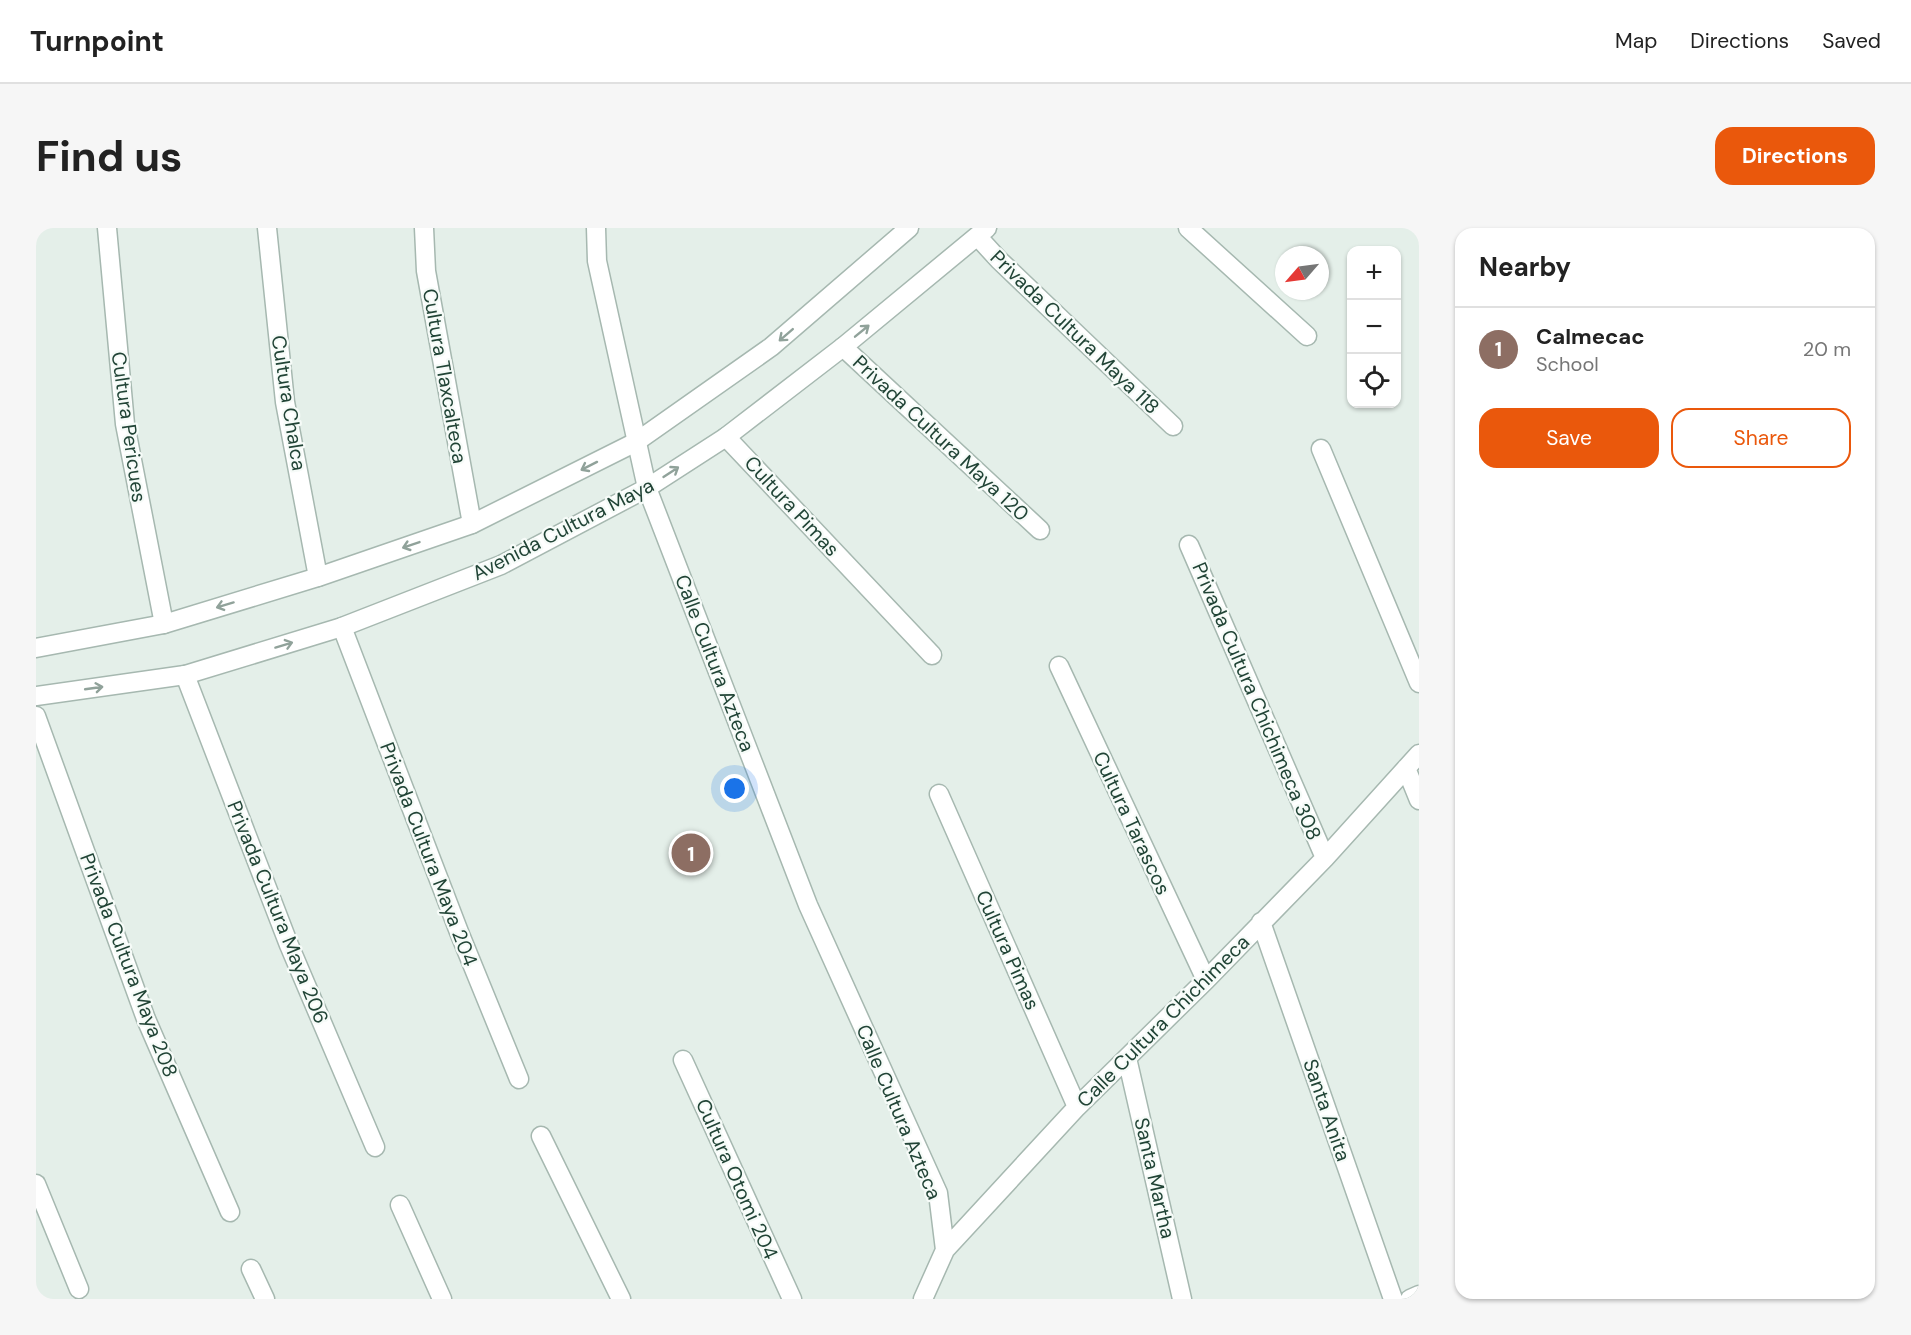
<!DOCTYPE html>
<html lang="en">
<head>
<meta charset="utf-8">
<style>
	body { margin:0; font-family:"DM Sans",sans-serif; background:#f6f6f6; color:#222 }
	.controls { position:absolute; right:18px; top:18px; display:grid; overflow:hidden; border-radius:12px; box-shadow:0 2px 4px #0004 }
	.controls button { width:54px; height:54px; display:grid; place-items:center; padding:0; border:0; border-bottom:2px solid #e0e0e0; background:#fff; color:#222; font:30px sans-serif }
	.compass { position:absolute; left:1239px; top:18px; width:54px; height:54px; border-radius:50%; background:#fff; box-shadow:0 2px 4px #0004; rotate:242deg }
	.you { position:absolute; left:699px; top:561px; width:21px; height:21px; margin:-15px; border:4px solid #fff; border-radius:50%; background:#1a73e8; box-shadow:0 0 0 9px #1a73e833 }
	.badge { display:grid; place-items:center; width:39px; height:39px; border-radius:50%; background:#ea580c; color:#fff; font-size:20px; font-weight:700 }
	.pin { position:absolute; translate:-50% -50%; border:3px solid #fff; box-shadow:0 2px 6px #0006 }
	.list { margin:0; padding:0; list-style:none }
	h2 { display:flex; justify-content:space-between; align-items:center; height:78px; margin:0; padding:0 24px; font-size:26px }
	h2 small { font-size:20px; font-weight:400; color:#767676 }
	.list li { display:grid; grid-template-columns:39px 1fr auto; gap:18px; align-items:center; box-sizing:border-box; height:84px; padding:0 24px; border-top:2px solid #e0e0e0 }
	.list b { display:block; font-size:22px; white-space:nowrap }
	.list p { margin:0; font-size:20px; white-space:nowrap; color:#767676 }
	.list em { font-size:20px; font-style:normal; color:#767676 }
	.actions { display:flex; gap:12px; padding:18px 24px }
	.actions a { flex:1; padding:14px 0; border:2px solid #ea580c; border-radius:18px; text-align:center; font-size:21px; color:#ea580c }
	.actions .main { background:#ea580c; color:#fff }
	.icon { flex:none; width:33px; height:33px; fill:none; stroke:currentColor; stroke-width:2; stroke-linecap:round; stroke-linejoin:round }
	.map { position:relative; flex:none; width:1383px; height:1071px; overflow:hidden; border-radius:18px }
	header { display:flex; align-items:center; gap:36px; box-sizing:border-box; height:84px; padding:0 30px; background:#fff; border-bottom:2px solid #e0e0e0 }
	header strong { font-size:28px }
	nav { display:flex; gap:33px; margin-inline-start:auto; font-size:21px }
	.intro { display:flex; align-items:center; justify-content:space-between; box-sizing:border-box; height:144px; padding:0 36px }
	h1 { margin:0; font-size:42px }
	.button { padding:15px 27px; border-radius:18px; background:#ea580c; color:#fff; font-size:21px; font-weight:700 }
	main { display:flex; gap:36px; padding:0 36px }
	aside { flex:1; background:#fff; border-radius:18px; box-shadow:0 2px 4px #0004 }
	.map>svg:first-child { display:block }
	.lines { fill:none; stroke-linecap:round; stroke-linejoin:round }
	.minor-casing { stroke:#a6b8b0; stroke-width:21 }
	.tertiary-casing { stroke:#a6b8b0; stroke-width:21 }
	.minor { stroke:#fff; stroke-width:18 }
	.tertiary { stroke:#fff; stroke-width:18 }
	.oneway { stroke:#90a29a }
	.labels { text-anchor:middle; stroke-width:4.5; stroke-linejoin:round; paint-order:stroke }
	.street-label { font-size:20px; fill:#214436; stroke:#f6fbf8 }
</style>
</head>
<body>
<header>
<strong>Turnpoint</strong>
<nav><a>Map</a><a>Directions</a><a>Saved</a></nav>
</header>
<div class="intro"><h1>Find us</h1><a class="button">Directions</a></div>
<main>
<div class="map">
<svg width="1383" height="1071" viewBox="0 0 1383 1071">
	<rect width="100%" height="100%" fill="#e4efe9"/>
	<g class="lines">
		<defs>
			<path id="minor" d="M71,0l18,196 39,200
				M231,0l18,174 33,175
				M388,0l2,43 46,253
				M560,0l1,33 50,227 161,417 130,288 7,57
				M1152,0l119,108
				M942,9l21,23 174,166
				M807,119l197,183
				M690,209l206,218
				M1285,221l98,234
				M1153,317l136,313
				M306,399l117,305 60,147
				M1023,438l147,314
				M149,447l104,270 86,202
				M0,488l110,303 84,193
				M1370,540l13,32
				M903,566l138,313
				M1225,694l132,377
				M1091,830l55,241
				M647,832l109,239
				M505,908l80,163
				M0,956l43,105
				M364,977l42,94
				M215,1041l14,30
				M887,1071l22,-49 132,-143 129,-127 119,-122 94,-104
				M1374,1071l9,-4"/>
			<path id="tertiary" d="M0,420l128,-24 154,-47 154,-53 164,-82 135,-95 138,-119
				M0,468l149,-21 157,-48 159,-62 146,-77 79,-51 117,-90 144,-119"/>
		</defs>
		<use href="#minor" class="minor-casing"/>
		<use href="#tertiary" class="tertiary-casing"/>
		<use href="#minor" class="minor"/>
		<use href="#tertiary" class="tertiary"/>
	</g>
	<defs><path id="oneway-shaft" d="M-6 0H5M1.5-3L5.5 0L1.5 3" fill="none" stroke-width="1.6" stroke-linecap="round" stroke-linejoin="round" transform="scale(1.5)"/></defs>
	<g class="oneway">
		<use href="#oneway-shaft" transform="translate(826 103) rotate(-39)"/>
		<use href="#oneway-shaft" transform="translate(750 107) rotate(139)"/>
		<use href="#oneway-shaft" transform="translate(553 238) rotate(153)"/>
		<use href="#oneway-shaft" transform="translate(635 244) rotate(-33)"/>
		<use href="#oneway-shaft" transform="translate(375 317) rotate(161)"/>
		<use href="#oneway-shaft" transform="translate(189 377) rotate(163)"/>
		<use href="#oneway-shaft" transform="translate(248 417) rotate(-17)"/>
		<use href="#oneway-shaft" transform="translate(58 460) rotate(-8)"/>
	</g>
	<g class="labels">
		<g class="street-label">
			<text transform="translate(1039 104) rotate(44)" y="7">Privada Cultura Maya 118</text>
			<text transform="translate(409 148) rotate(80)" y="7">Cultura Tlaxcalteca</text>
			<text transform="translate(253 175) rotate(81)" y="7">Cultura Chalca</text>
			<text transform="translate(93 199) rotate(82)" y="7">Cultura Pericues</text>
			<text transform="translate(905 210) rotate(43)" y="7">Privada Cultura Maya 120</text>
			<text transform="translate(756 278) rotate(47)" y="7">Cultura Pimas</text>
			<text transform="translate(527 301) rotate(-27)" y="7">Avenida Cultura Maya</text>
			<text transform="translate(679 435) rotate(69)" y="7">Calle Cultura Azteca</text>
			<text transform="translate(1221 473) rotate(67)" y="7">Privada Cultura Chichimeca 308</text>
			<text transform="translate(1096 595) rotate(65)" y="7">Cultura Tarascos</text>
			<text transform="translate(393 626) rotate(69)" y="7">Privada Cultura Maya 204</text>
			<text transform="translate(242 684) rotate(68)" y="7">Privada Cultura Maya 206</text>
			<text transform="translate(972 722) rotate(66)" y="7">Cultura Pimas</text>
			<text transform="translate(93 737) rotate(69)" y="7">Privada Cultura Maya 208</text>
			<text transform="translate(1127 793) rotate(-45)" y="7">Calle Cultura Chichimeca</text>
			<text transform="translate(1291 882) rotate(71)" y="7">Santa Anita</text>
			<text transform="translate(863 884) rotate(67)" y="7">Calle Cultura Azteca</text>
			<text transform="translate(1119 950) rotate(77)" y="7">Santa Martha</text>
			<text transform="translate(701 951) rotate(66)" y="7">Cultura Otomi 204</text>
		</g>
	</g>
</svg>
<div class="controls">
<button>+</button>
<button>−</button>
<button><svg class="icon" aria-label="locate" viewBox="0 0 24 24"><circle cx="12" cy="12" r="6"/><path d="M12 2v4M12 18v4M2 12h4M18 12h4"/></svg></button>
</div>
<svg class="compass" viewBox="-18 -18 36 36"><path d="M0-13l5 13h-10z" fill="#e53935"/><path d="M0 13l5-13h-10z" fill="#767676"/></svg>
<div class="you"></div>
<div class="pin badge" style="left:655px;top:625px;background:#8d6e63">1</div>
</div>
<aside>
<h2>Nearby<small></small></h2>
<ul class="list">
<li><span class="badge" style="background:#8d6e63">1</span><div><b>Calmecac</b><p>School</p></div><em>20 m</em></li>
</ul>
<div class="actions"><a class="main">Save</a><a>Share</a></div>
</aside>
</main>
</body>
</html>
